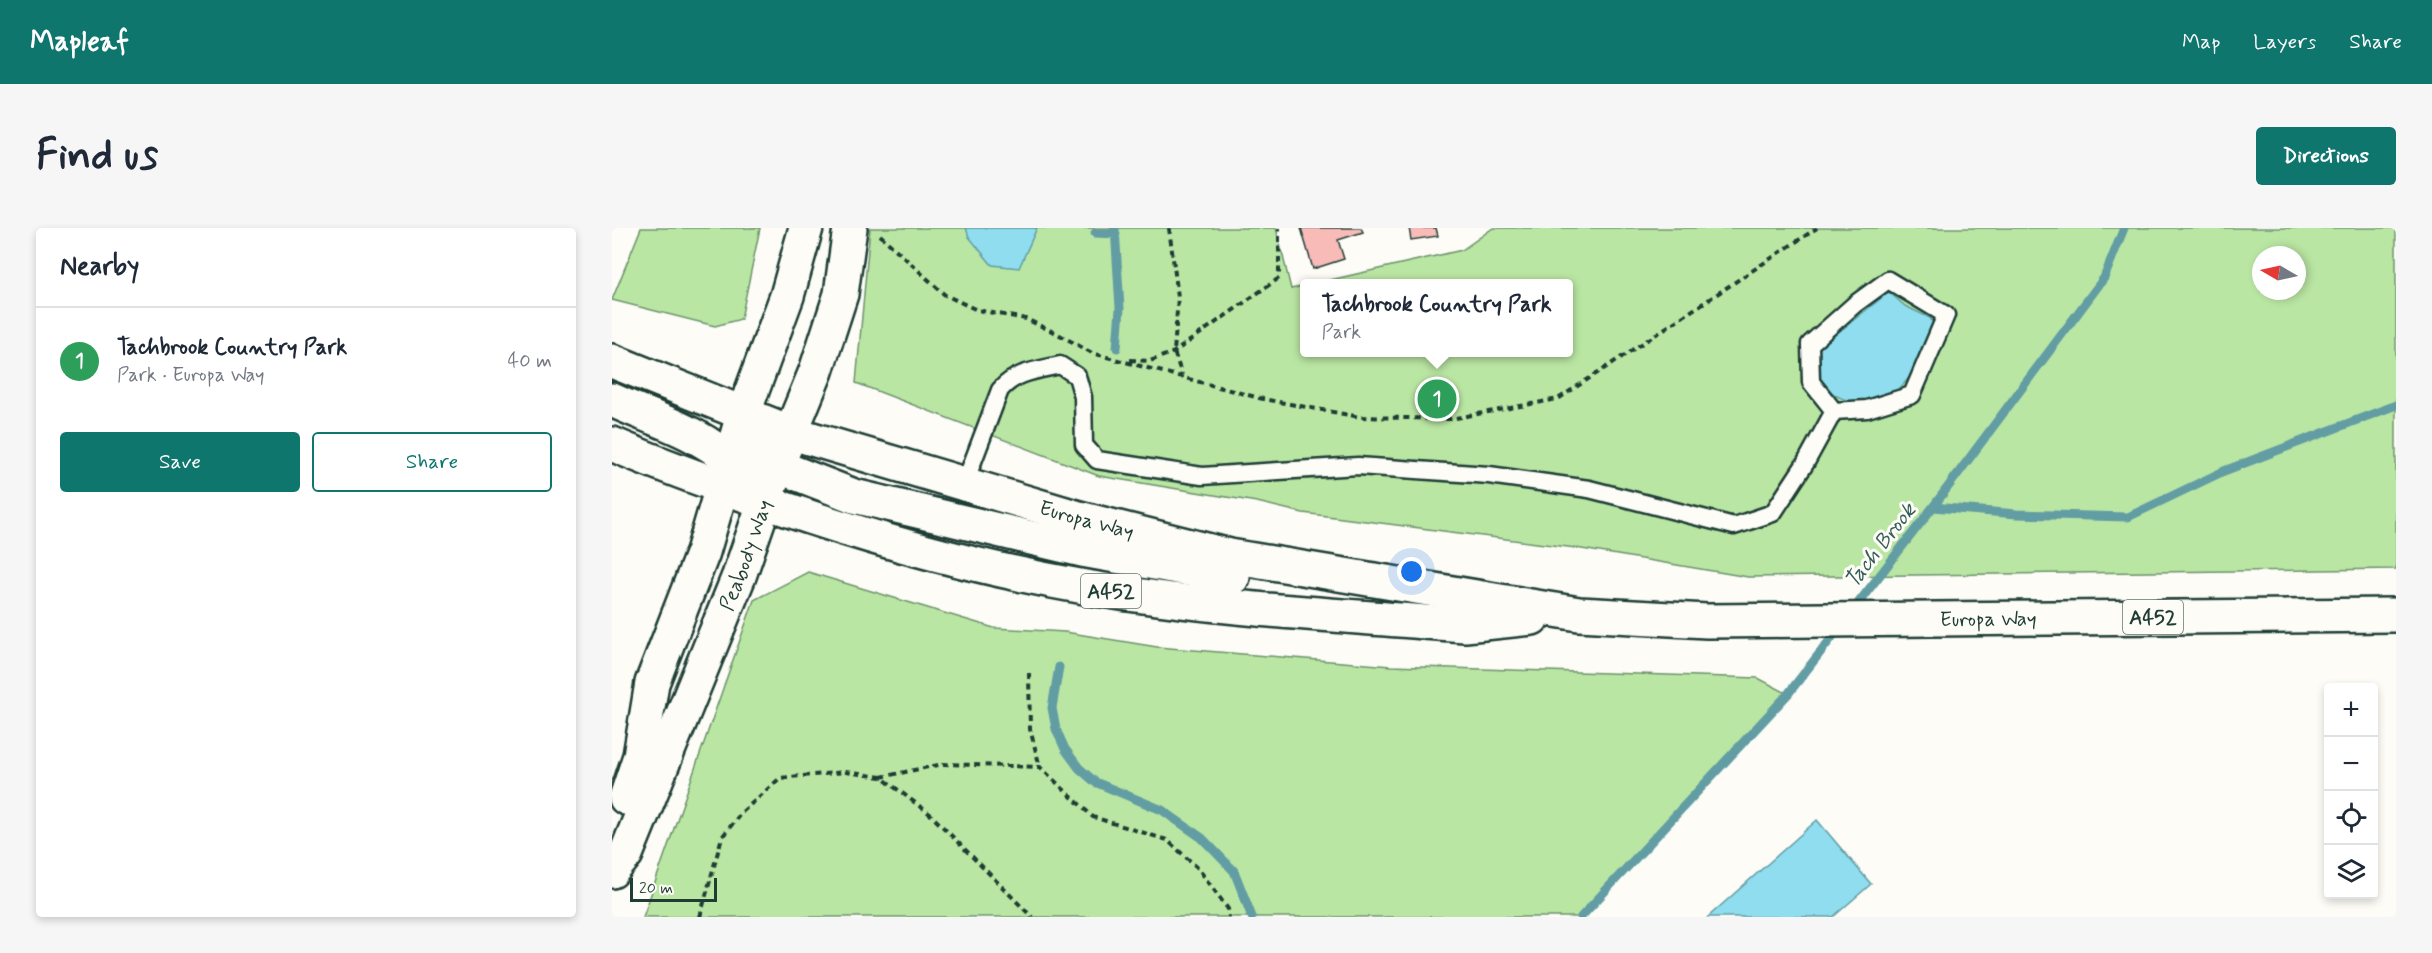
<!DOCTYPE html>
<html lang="en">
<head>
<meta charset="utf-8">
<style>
	body { margin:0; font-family:Mynerve,sans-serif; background:#f6f6f7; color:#1f2937 }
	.controls { position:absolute; right:18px; bottom:18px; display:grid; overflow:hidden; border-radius:6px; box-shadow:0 3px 9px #0003 }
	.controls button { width:54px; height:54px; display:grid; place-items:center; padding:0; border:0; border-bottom:2px solid #e0e1e3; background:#fff; color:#1f2937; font:30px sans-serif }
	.compass { position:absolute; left:1640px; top:18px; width:54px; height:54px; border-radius:50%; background:#fff; box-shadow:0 3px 9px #0003; rotate:279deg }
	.scale { position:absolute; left:18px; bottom:15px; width:87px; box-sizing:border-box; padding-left:6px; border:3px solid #1f3d34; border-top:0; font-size:16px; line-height:21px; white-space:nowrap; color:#1f3d34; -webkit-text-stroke:4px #fdfcf7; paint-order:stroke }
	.you { position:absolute; left:800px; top:344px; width:21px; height:21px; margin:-15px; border:4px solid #fff; border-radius:50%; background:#1a73e8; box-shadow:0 0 0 9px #1a73e833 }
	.badge { display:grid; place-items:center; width:39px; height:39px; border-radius:50%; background:#0f766e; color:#fff; font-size:20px; font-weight:700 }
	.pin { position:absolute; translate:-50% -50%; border:3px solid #fff; box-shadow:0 2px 6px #0006 }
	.popup { position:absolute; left:688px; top:51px; width:273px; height:78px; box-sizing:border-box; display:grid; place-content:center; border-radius:6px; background:#fff; filter:drop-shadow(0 2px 4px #0005); font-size:20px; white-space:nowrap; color:#747a83 }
	.popup b { font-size:22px; color:#1f2937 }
	.popup::after { content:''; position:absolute; left:50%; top:100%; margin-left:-12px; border:12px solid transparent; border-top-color:#fff }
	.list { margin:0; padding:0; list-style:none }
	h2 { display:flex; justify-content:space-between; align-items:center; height:78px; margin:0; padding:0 24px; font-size:26px }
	h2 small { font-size:20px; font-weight:400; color:#747a83 }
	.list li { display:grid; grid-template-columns:39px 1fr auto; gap:18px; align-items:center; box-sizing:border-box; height:108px; padding:0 24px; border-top:2px solid #e0e1e3 }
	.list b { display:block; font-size:22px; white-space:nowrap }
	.list p { margin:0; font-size:20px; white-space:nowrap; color:#747a83 }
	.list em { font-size:20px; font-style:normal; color:#747a83 }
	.actions { display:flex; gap:12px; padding:18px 24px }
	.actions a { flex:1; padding:14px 0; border:2px solid #0f766e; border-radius:6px; text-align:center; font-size:21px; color:#0f766e }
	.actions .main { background:#0f766e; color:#fff }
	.icon { flex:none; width:33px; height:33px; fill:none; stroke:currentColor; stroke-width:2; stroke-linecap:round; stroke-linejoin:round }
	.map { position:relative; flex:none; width:1784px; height:689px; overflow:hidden; border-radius:6px }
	header { display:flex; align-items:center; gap:36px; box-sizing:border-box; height:84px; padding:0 30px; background:#0f766e; color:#fff }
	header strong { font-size:28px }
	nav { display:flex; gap:33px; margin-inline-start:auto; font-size:21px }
	.intro { display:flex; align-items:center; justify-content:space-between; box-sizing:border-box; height:144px; padding:0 36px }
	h1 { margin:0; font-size:42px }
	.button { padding:15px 27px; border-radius:6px; background:#0f766e; color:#fff; font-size:21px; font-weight:700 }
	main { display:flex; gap:36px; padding:0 36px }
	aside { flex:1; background:#fff; border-radius:6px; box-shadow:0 3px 9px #0003 }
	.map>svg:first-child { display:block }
	.green { fill:#bae6a3; stroke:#6c926c; stroke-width:1.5; fill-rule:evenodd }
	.water { fill:#8fddee; stroke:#629da4; stroke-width:1.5 }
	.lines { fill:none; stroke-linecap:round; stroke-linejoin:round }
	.stream { stroke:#629da4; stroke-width:9 }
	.building { fill:#f8bbb8; stroke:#1f3d34; stroke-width:1.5 }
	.lane-casing { stroke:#1f3d34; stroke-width:21 }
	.street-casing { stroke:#1f3d34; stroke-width:38 }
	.highway-casing { stroke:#1f3d34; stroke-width:38 }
	.path { stroke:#1f3d34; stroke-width:4; stroke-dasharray:6 4.5; stroke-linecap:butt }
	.lane { stroke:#fdfcf7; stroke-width:16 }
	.street { stroke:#fdfcf7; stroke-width:33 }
	.highway { stroke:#fdfcf7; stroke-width:33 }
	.labels { text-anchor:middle; stroke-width:6; stroke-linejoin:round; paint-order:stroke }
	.shield { fill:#fdfcf7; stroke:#62766e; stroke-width:1.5 }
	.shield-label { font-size:20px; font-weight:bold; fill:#1f3d34 }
	.street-label { font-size:21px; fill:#1f3d34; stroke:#fdfcf7 }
	.water-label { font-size:22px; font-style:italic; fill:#355d59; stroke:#fdfcf7 }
</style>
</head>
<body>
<header>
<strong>Mapleaf</strong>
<nav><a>Map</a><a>Layers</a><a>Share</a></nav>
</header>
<div class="intro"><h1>Find us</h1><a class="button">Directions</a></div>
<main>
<aside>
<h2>Nearby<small></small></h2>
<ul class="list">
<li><span class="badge" style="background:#2e9e5b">1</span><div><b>Tachbrook Country Park</b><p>Park · Europa Way</p></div><em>40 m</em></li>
</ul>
<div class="actions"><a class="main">Save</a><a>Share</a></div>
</aside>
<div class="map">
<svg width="1784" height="689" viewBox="0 0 1784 689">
	<rect width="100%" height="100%" fill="#fdfcf7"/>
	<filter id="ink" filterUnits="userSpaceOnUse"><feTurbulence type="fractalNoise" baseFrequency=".0167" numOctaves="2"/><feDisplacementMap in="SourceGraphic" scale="12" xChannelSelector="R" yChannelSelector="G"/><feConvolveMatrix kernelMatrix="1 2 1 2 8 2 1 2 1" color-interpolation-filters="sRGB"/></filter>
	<g filter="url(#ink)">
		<path class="green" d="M29,0h119l-19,91 -26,7 -103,-26z
			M258,0h406l15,61 14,-3v66h264v-68l-252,-1 145,-33 31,-22h903v341l-648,8 -172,-29 -273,-35 -46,-11 -158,-26 -243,-93zM1649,27h36v36h-36z
			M196,344l186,56 71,4 92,15 234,19 367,12 30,16 -204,223h-941l111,-317z"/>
		<path class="water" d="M354,0h70v2l-17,38 -27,-3 -23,-28z
			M1277,64l16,14 25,12 3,5c-3,23 -23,62 -45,74 -26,15 -58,1 -74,-21l2,-26z
			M1205,592l54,64 -38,33h-125z"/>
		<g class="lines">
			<path class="stream" d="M503,0l5,80 -3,40
				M483,5l21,1
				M1321,279l171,-229 20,-50
				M1240,383l81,-104 84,7 111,3 96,-46 172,-66
				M447,439l-7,41 4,21 9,20 14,19 16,14 67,28 40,28 32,33 18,46
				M969,689l207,-223 52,-67"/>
		</g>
		<path class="building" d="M689,0h60l2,4 -25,8 6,19 -31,10z
			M797,0h27l2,8 -27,4z"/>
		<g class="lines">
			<defs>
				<path id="lane" d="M352,257l36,-95c15,-18 38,-20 60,-25l17,11 6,21 1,48 13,15 105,16 156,-10 131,9 100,14 145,37 39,-13 32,-49 29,-53 33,-2 45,-14 34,-80 -58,-35 -33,24 -45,40 1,38 23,29"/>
				<g id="street">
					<path d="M14,570l14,-42 12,-73 51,-131 40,-137 44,-119 19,-68"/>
					<path id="s1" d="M0,643l14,-17 113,-278 38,-110 39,-95 25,-77 9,-66"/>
				</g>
				<g id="highway">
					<path id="s2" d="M0,133l180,72 287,85 151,38 349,58 128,7 689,-6"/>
					<path d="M0,172c66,30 110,36 152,102"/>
					<path d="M131,187l8,19 26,32 77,30 228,54 151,27"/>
					<path d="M0,216c53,23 107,42 162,61 124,43 252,76 383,93 89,12 178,17 267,24l41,3 67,-7"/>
				</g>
			</defs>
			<use href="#lane" class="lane-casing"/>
			<use href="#street" class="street-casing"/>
			<use href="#highway" class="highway-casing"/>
			<path class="path" d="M557,0l9,69 -4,55 8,23
				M268,7l65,60 32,15 49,9 32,15 34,19 171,46 97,18 91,2 107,-20 259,-171
				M518,132l20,1 24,-9 105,-74v-50
				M417,445l1,56 10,38
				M269,549l62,-13 97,3 53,50 74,23 31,28 30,41 1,8
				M88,689l22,-80 20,-25 38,-34 66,-6 35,5 49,37 102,103"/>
			<use href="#lane" class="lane"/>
			<use href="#street" class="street"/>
			<use href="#highway" class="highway"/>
		</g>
	</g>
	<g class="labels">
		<g class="shield">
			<rect x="469" y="346" width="60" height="34" rx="4.5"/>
			<rect x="1511" y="372" width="60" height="34" rx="4.5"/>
		</g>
		<g class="shield-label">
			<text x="499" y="370">A452</text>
			<text x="1541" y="396">A452</text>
		</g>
		<g class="street-label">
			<text dy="7" stroke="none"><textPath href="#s2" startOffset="501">Europa Way</textPath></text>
			<text dy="7" stroke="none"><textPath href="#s1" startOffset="344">Peabody Way</textPath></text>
			<text dy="7" stroke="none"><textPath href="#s2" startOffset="1412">Europa Way</textPath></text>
		</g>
		<g class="water-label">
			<text transform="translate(1267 317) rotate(-52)" y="8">Tach Brook</text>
		</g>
	</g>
</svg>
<div class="controls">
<button>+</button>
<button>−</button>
<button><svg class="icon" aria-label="locate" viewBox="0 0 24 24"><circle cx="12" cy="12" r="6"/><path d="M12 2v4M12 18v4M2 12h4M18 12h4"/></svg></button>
<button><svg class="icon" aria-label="layers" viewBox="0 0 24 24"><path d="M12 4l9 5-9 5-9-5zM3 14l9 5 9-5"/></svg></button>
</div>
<svg class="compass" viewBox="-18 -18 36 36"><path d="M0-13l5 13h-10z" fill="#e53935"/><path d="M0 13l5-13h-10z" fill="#747a83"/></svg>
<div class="scale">20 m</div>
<div class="you"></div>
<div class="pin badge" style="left:825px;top:171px;background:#2e9e5b">1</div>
<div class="popup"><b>Tachbrook Country Park</b>Park</div>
</div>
</main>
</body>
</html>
